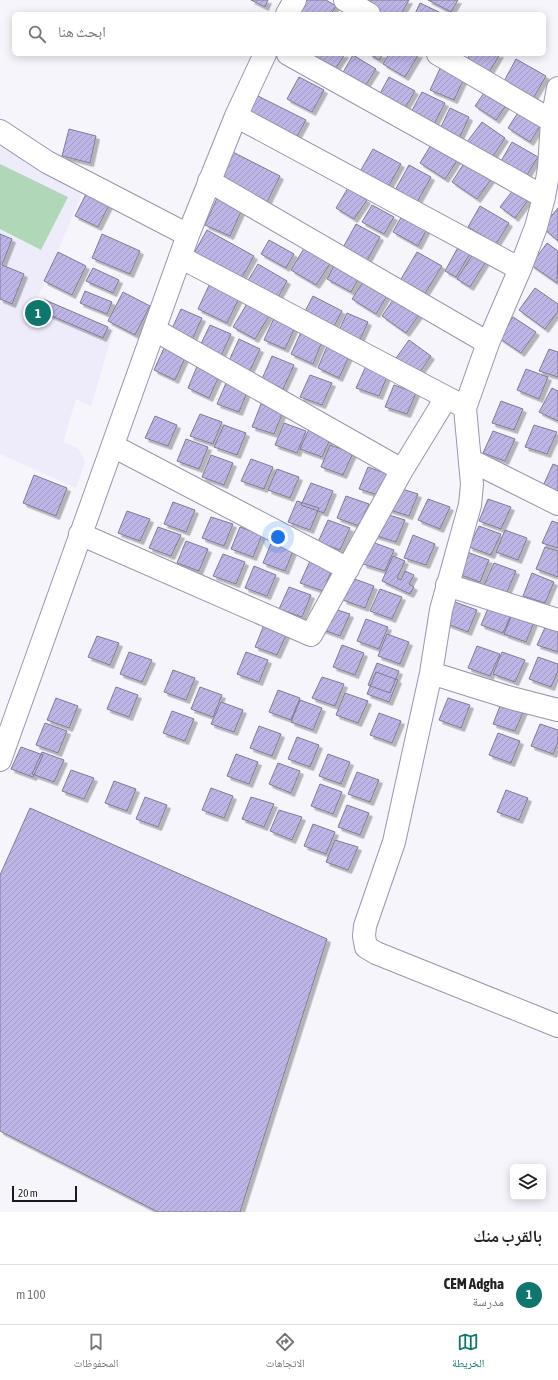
<!DOCTYPE html>
<html lang="ar">
<head>
<meta charset="utf-8">
<style>
	body { margin:0; font-family:"Asap Condensed","Noto Naskh Arabic",sans-serif; background:#f6f6f6; color:#222; direction:rtl }
	.controls { position:absolute; right:12px; bottom:12px; display:grid; overflow:hidden; border-radius:6px; box-shadow:0 2px 10px #0003 }
	.controls button { width:36px; height:36px; display:grid; place-items:center; padding:0; border:0; border-bottom:1px solid #e0e0e0; background:#fff; color:#222; font:20px sans-serif }
	.scale { position:absolute; left:12px; bottom:10px; width:65px; box-sizing:border-box; padding-left:4px; border:2px solid #1a1822; border-top:0; font-size:11px; line-height:14px; white-space:nowrap; color:#1a1822; -webkit-text-stroke:3px #fff; paint-order:stroke }
	.you { position:absolute; left:278px; top:537px; width:14px; height:14px; margin:-10px; border:3px solid #fff; border-radius:50%; background:#1a73e8; box-shadow:0 0 0 6px #1a73e833 }
	.badge { display:grid; place-items:center; width:26px; height:26px; border-radius:50%; background:#0f766e; color:#fff; font-size:13px; font-weight:700 }
	.pin { position:absolute; translate:-50% -50%; border:2px solid #fff; box-shadow:0 1px 4px #0006 }
	.list { margin:0; padding:0; list-style:none }
	h2 { display:flex; justify-content:space-between; align-items:center; height:52px; margin:0; padding:0 16px; font-size:17px }
	h2 small { font-size:13px; font-weight:400; color:#767676 }
	.list li { display:grid; grid-template-columns:26px 1fr auto; gap:12px; align-items:center; box-sizing:border-box; height:60px; padding:0 16px; border-top:1px solid #e0e0e0 }
	.list b { display:block; font-size:15px; white-space:nowrap }
	.list p { margin:0; font-size:13px; white-space:nowrap; color:#767676 }
	.list em { font-size:13px; font-style:normal; color:#767676 }
	.icon { flex:none; width:22px; height:22px; fill:none; stroke:currentColor; stroke-width:2; stroke-linecap:round; stroke-linejoin:round }
	.map { position:relative; flex:none; width:558px; height:1212px; overflow:hidden; direction:ltr }
	.search { position:absolute; background:#fff; box-shadow:0 2px 10px #0003; left:12px; right:12px; top:12px; height:44px; display:flex; align-items:center; gap:10px; box-sizing:border-box; padding:0 14px; border-radius:6px; color:#767676; font-size:15px }
	.sheet { height:112px; background:#fff }
	nav { display:flex; justify-content:space-around; align-items:center; box-sizing:border-box; height:56px; border-top:1px solid #e0e0e0; background:#fff; font-size:11px; color:#767676 }
	nav a { display:grid; justify-items:center; gap:2px }
	nav .on { color:#0f766e }
	.map>svg:first-child { display:block }
	.built { fill:#eeecfa }
	.pitch { fill:#b0d8b8 }
	.building { fill:url(#building-hatch); stroke:#7f7c93; filter:url(#shadow) }
	.lines { fill:none; stroke-linecap:round; stroke-linejoin:round }
	.minor-casing { stroke:#9996ae; stroke-width:24 }
	.minor { stroke:#fff; stroke-width:22 }
</style>
</head>
<body>
<div class="map">
<svg width="558" height="1212" viewBox="0 0 558 1212">
	<defs>
		<pattern id="building-hatch" width="6" height="6" patternUnits="userSpaceOnUse"><rect width="6" height="6" fill="#bdb5e6"/><path d="M-1 1l2-2M0 6l6-6M5 7l2-2" fill="none" stroke="#a29bc5"/></pattern>
		<filter id="shadow"><feDropShadow dx="3.5" dy="3.5" stdDeviation="0" flood-color="#0004"/></filter>
	</defs>
	<rect width="100%" height="100%" fill="#f6f5fb"/>
	<path class="built" d="M0,147l83,45 -45,105 76,32 -23,77 -15,-7 -13,43 16,7 6,13 -9,26 -76,-34z"/>
	<path class="pitch" d="M0,164l68,33 -27,53 -41,-21z"/>
	<path class="building" d="M251,0h17l-3,7z
		M307,0h19l10,6 -5,8h-33z
		M357,0h52l-8,14h-20z
		M428,0h30l-7,12z
		M420,3l23,11h-28z
		M311,54h34l-15,23 -24,-15z
		M369,54h14l-4,6z
		M389,54h30l-14,23 -22,-13z
		M470,54h30l-12,20 -22,-13z
		M353,55l23,14 -16,25 -22,-13z
		M516,59l30,17 -15,26 -29,-17z
		M443,62l24,10 -13,28 -24,-10z
		M299,77l25,13 -12,22 -25,-13z
		M389,77l26,14 -13,22 -25,-14z
		M486,90l21,14 -11,16 -21,-14z
		M422,92l23,11 -13,25 -23,-12z
		M256,95l50,25 -11,20 -49,-25z
		M450,108l19,9 -12,26 -19,-10z
		M521,108l22,14 -13,20 -22,-14z
		M482,122l23,16 -14,21 -24,-17z
		M69,129l27,7 -6,27 -28,-7z
		M434,140l26,16 -15,23 -25,-16z
		M512,142l26,15 -13,21 -25,-15z
		M227,149l53,27 -15,30 -54,-28z
		M373,149l28,15 -15,27 -28,-16z
		M468,157l26,18 -17,24 -25,-17z
		M409,165l22,12 -15,27 -22,-12z
		M517,185l14,11 -16,22 -15,-11z
		M348,188l19,12 -13,19 -18,-11z
		M86,194l23,11 -11,22 -23,-11z
		M218,196l25,11 -13,29 -25,-11z
		M372,205l22,12 -10,17 -22,-12z
		M480,206l29,17 -13,21 -28,-17z
		M558,208v33l-16,-14z
		M404,212l25,13 -11,21 -25,-14z
		M356,224l24,13 -16,29 -24,-13z
		M207,230l47,26 -14,25 -47,-26z
		M0,234l12,5 -10,26 22,9 -12,30 -12,-5z
		M102,234l38,17 -10,23 -38,-16z
		M269,240l25,14 -8,14 -25,-14z
		M462,240l12,7 -18,30 -11,-6z
		M547,243l11,8 -1,32 -26,-18z
		M306,245l26,16 -16,24 -25,-15z
		M477,248l13,7 -20,32 -13,-8z
		M58,252l28,14 -14,29 -28,-14z
		M417,252l25,14 -20,32 -24,-14z
		M336,262l24,14 -9,16 -24,-13z
		M258,264l29,17 -11,20 -30,-17z
		M93,268l26,12 -6,13 -27,-12z
		M366,277l24,14 -14,23 -24,-15z
		M211,281l30,13 -14,29 -29,-14z
		M535,288l23,16v7l-13,18 -26,-19z
		M85,291l27,11 -5,12 -27,-11z
		M123,292l27,14 -15,29 -27,-14z
		M397,294l24,18 -15,21 -24,-17z
		M313,296l29,15 -11,21 -29,-15z
		M43,299l65,28 -5,11 -65,-28z
		M248,302l22,12 -15,25 -22,-12z
		M181,309l21,9 -11,24 -21,-9z
		M347,313l21,9 -11,24 -21,-9z
		M275,316l21,9 -11,24 -21,-9z
		M513,317l23,15 -15,21 -22,-15z
		M210,325l21,9 -11,24 -21,-10z
		M302,330l21,9 -10,25 -22,-10z
		M239,339l21,10 -11,24 -21,-10z
		M409,340l22,16 -14,20 -23,-15z
		M328,344l22,10 -11,24 -21,-10z
		M165,346l21,10 -11,24 -21,-10z
		M549,349l9,3v25l-19,-6z
		M272,356l22,9 -11,24 -21,-10z
		M198,364l22,10 -11,24 -21,-10z
		M366,366l22,8 -9,22 -23,-8z
		M526,369l22,8 -9,22 -22,-9z
		M310,375l22,8 -10,22 -22,-8z
		M226,383l22,7 -9,22 -22,-8z
		M394,385l22,8 -9,21 -22,-7z
		M552,388l6,3v30l-19,-9z
		M501,401l22,8 -9,21 -22,-7z
		M261,404l22,8 -9,22 -22,-7z
		M200,414l22,8 -9,22 -23,-8z
		M155,416l22,9 -9,21 -23,-8z
		M284,423l22,8 -9,22 -22,-8z
		M224,425l22,8 -9,22 -23,-8z
		M534,425l23,7 -10,22 -22,-7z
		M310,427l22,8 -10,22 -22,-8z
		M493,431l22,8 -10,22 -22,-8z
		M186,439l22,8 -9,22 -22,-8z
		M330,445l23,8 -10,22 -22,-8z
		M211,455l22,8 -9,22 -22,-8z
		M251,459l22,8 -9,22 -23,-8z
		M553,464l5,2v25l-15,-5z
		M368,467l22,8 -9,21 -22,-7z
		M277,469l22,8 -9,21 -22,-8z
		M34,475l33,13 -11,28 -33,-13z
		M311,483l22,8 -9,22 -23,-8z
		M396,487l22,7 -9,22 -22,-7z
		M346,496l23,8 -10,22 -22,-8z
		M428,499l22,8 -10,22 -22,-9z
		M488,499l23,8 -10,22 -22,-8z
		M297,501l22,7 -9,22 -22,-8z
		M173,502l22,8 -9,22 -22,-8z
		M127,511l23,8 -10,22 -22,-8z
		M383,513l22,7 -9,22 -22,-7z
		M211,517l22,7 -9,22 -22,-8z
		M328,520l22,8 -10,22 -22,-8z
		M552,521l6,2v25l-16,-5z
		M479,526l22,8 -10,21 -22,-8z
		M158,527l23,8 -10,21 -22,-8z
		M240,527l22,8 -9,22 -22,-8z
		M505,530l22,8 -9,22 -22,-8z
		M413,535l22,9 -9,21 -22,-7z
		M186,541l22,8 -9,22 -22,-8z
		M272,541l22,8 -9,22 -22,-8z
		M372,542l22,8 -9,21 -22,-7z
		M545,547l13,4v26l-22,-8z
		M467,552l22,8 -9,22 -22,-8z
		M223,554l22,8 -9,22 -23,-8z
		M393,556l12,5 -8,17 4,2 4,-9 9,4 -5,9 5,3 -4,7 -28,-13z
		M310,561l22,8 -9,22 -23,-8z
		M494,563l22,8 -9,21 -23,-7z
		M254,566l22,9 -9,21 -22,-8z
		M532,573l22,9 -9,21 -22,-7z
		M352,578l22,8 -9,22 -22,-8z
		M289,587l22,8 -9,22 -23,-8z
		M380,589l22,8 -10,22 -22,-8z
		M455,602l22,8 -9,22 -23,-9z
		M490,604l23,7 -10,22 -22,-8z
		M328,607l22,7 -10,22 -22,-8z
		M513,612l22,8 -9,22 -22,-8z
		M366,619l22,8 -9,22 -22,-8z
		M547,623l11,4v25l-21,-7z
		M264,625l23,8 -10,22 -22,-8z
		M387,634l22,8 -9,22 -22,-8z
		M97,636l22,7 -9,22 -22,-8z
		M342,645l22,8 -9,22 -22,-8z
		M477,646l23,8 -10,22 -22,-8z
		M129,652l23,8 -10,22 -22,-8z
		M246,652l22,8 -9,22 -22,-8z
		M502,652l23,8 -10,22 -22,-8z
		M538,657l20,7v7l-7,16 -22,-8z
		M377,663l22,8 -9,22 -22,-8z
		M173,670l22,8 -9,22 -22,-8z
		M376,672l22,8 -9,22 -22,-8z
		M322,677l22,7 -9,22 -23,-8z
		M116,687l22,8 -9,22 -22,-8z
		M200,687l22,8 -9,22 -22,-8z
		M278,690l22,8 -9,22 -22,-8z
		M345,693l23,8 -10,22 -22,-8z
		M56,698l22,8 -9,22 -22,-8z
		M448,698l22,7 -9,23 -22,-8z
		M300,700l22,8 -9,22 -22,-8z
		M502,701l22,9 -9,21 -22,-7z
		M221,702l22,8 -9,22 -23,-8z
		M172,711l22,8 -9,22 -22,-8z
		M379,713l22,8 -9,22 -22,-8z
		M45,723l22,8 -9,22 -22,-8z
		M540,724l18,6v12l-5,12 -22,-8z
		M259,726l22,8 -9,22 -22,-8z
		M498,733l22,8 -9,22 -22,-8z
		M297,737l22,8 -9,22 -22,-8z
		M21,747l22,8 -10,22 -22,-8z
		M42,752l22,8 -10,22 -22,-8z
		M236,754l22,8 -9,22 -22,-8z
		M328,754l22,8 -9,22 -22,-8z
		M278,763l22,8 -9,22 -22,-9z
		M71,770l23,8 -10,21 -22,-8z
		M357,772l22,8 -9,22 -22,-8z
		M114,781l22,8 -9,22 -22,-8z
		M320,784l22,8 -9,22 -22,-8z
		M211,788l22,8 -9,22 -22,-8z
		M506,790l22,8 -9,22 -22,-8z
		M145,797l22,8 -9,22 -22,-8z
		M251,797l23,7 -10,23 -22,-8z
		M347,805l22,8 -9,22 -22,-8z
		M30,808l297,131 -87,273h-82l-158,-81v-256z
		M279,810l23,7 -10,23 -22,-9z
		M313,824l22,8 -9,22 -22,-8z
		M335,840l23,7 -10,23 -22,-8z"/>
	<g class="lines">
		<defs>
			<path id="minor" d="M345,0l24,14
				M287,14l8,-14
				M288,54l256,143
				M438,54l114,67
				M558,88l-6,33 -3,47 -5,29 -8,30 -16,42 -32,74 -23,65 7,76 -2,21 -29,105 -10,63 -37,169 -29,84 -1,10 2,11 10,6 182,73
				M236,116l284,153
				M0,131l47,31 141,73
				M209,181l279,162
				M180,257l279,147
				M155,330l247,140
				M113,446l235,123
				M470,460l88,44
				M80,534l231,101 91,-165 44,-72
				M447,585l111,35
				M431,673l80,25 47,12
				M0,760l188,-525 48,-119 29,-62"/>
		</defs>
		<use href="#minor" class="minor-casing"/>
		<use href="#minor" class="minor"/>
	</g>
</svg>
<div class="controls">
<button><svg class="icon" aria-label="layers" viewBox="0 0 24 24"><path d="M12 4l9 5-9 5-9-5zM3 14l9 5 9-5"/></svg></button>
</div>
<div class="scale">20 m</div>
<div class="you"></div>
<div class="pin badge" style="left:38px;top:313px">1</div>
<div class="search"><svg class="icon" aria-label="search" viewBox="0 0 24 24"><circle cx="10" cy="10" r="6"/><path d="M15 15l6 6"/></svg>ابحث هنا</div>
</div>
<section class="sheet">
<h2>بالقرب منك<small></small></h2>
<ul class="list">
<li><span class="badge">1</span><div><b>CEM Adgha</b><p>مدرسة</p></div><em>100 m</em></li>
</ul>
</section>
<nav>
<a class="on"><svg class="icon" aria-label="map" viewBox="0 0 24 24"><path d="M3 6l6-2 6 2 6-2v14l-6 2-6-2-6 2zM9 4v14M15 6v14"/></svg>الخريطة</a>
<a><svg class="icon" aria-label="directions" viewBox="0 0 24 24"><path d="M12 3l9 9-9 9-9-9zM9 14v-3h6M13 9l2 2-2 2"/></svg>الاتجاهات</a>
<a><svg class="icon" aria-label="saved" viewBox="0 0 24 24"><path d="M7 4h10v16l-5-4-5 4z"/></svg>المحفوظات</a>
</nav>
</body>
</html>
